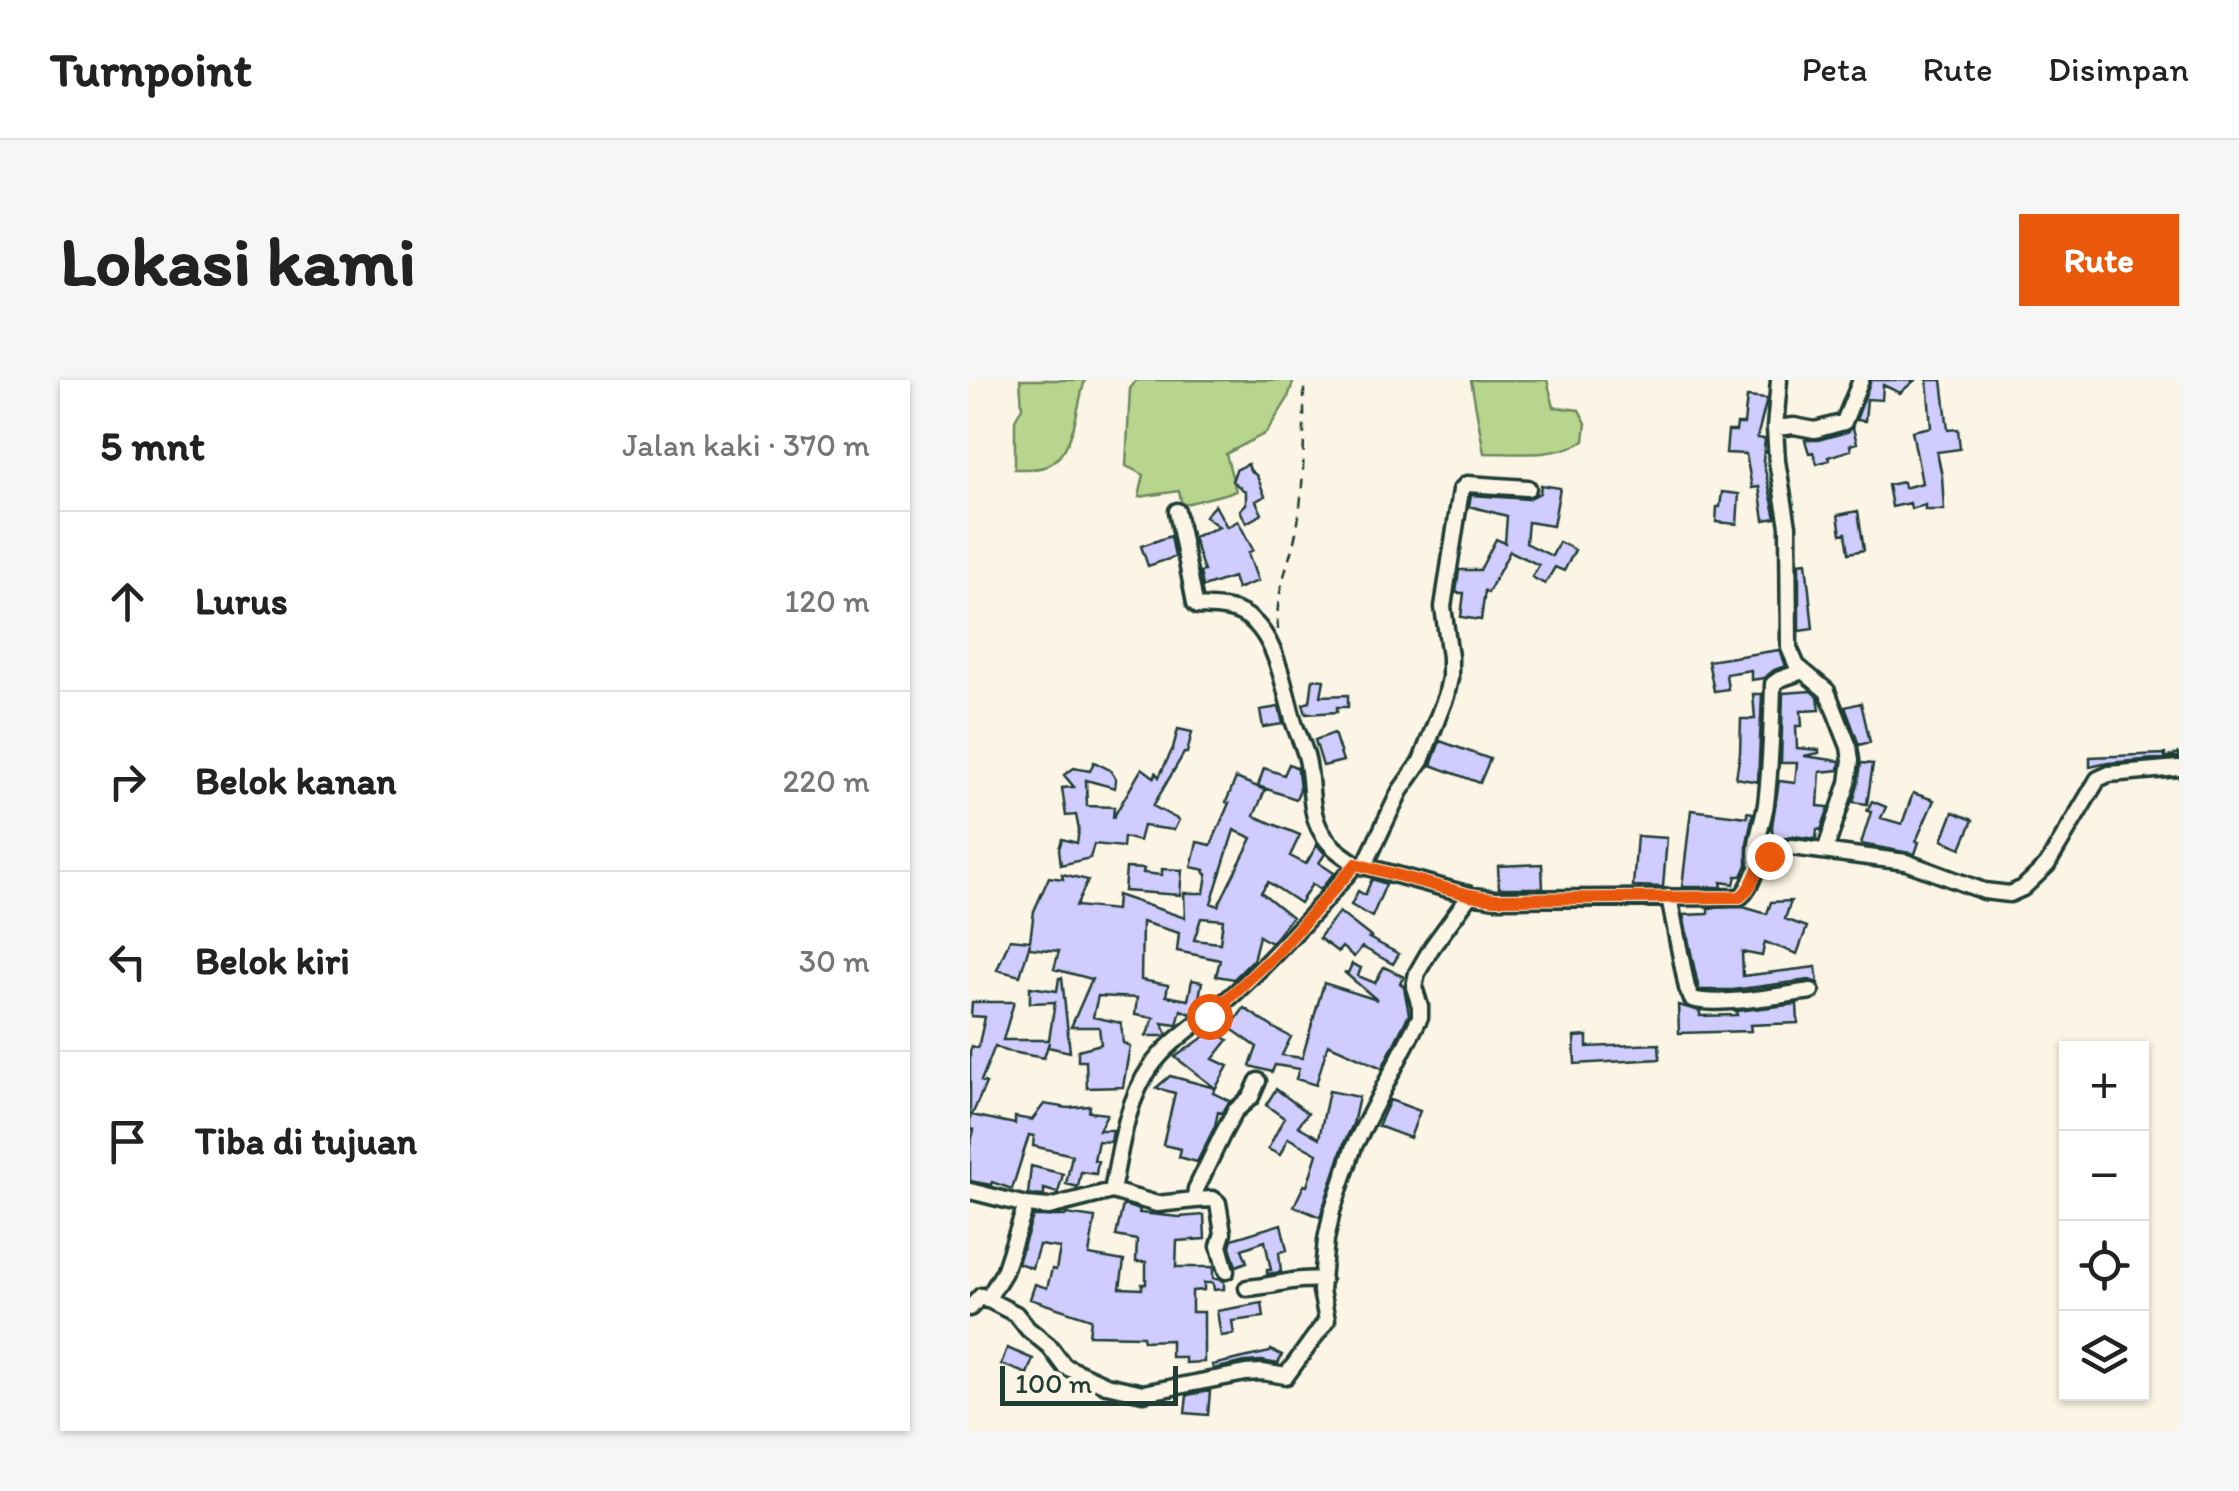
<!DOCTYPE html>
<html lang="id">
<head>
<meta charset="utf-8">
<style>
	body { margin:0; font-family:Itim,sans-serif; background:#f6f6f6; color:#222 }
	.controls { position:absolute; right:30px; bottom:30px; display:grid; overflow:hidden; border-radius:0px; box-shadow:0 2px 8px #0004 }
	.controls button { width:90px; height:90px; display:grid; place-items:center; padding:0; border:0; border-bottom:2px solid #e0e0e0; background:#fff; color:#222; font:50px sans-serif }
	.scale { position:absolute; left:30px; bottom:25px; width:178px; box-sizing:border-box; padding-left:10px; border:5px solid #1f3d34; border-top:0; font-size:28px; line-height:35px; white-space:nowrap; color:#1f3d34; -webkit-text-stroke:8px #fcf5e5; paint-order:stroke }
	.stop { position:absolute; width:30px; height:30px; margin:-22px; border:8px solid #ea580c; border-radius:50%; background:#fff }
	.stop.end { background:#ea580c; border-color:#fff; box-shadow:0 2px 10px #0008 }
	.list { margin:0; padding:0; list-style:none }
	h2 { display:flex; justify-content:space-between; align-items:center; height:130px; margin:0; padding:0 40px; font-size:42px }
	h2 small { font-size:32px; font-weight:400; color:#767676 }
	.list li { display:grid; grid-template-columns:65px 1fr auto; gap:30px; align-items:center; box-sizing:border-box; height:180px; padding:0 40px; border-top:2px solid #e0e0e0 }
	.list b { display:block; font-size:38px; white-space:nowrap }
	.list em { font-size:32px; font-style:normal; color:#767676 }
	.icon { flex:none; width:55px; height:55px; fill:none; stroke:currentColor; stroke-width:2; stroke-linecap:round; stroke-linejoin:round }
	.map { position:relative; flex:none; width:1209px; height:1051px; overflow:hidden; border-radius:0px }
	header { display:flex; align-items:center; gap:60px; box-sizing:border-box; height:140px; padding:0 50px; background:#fff; border-bottom:2px solid #e0e0e0 }
	header strong { font-size:48px }
	nav { display:flex; gap:55px; margin-inline-start:auto; font-size:35px }
	.intro { display:flex; align-items:center; justify-content:space-between; box-sizing:border-box; height:240px; padding:0 60px }
	h1 { margin:0; font-size:70px }
	.button { padding:25px 45px; border-radius:0px; background:#ea580c; color:#fff; font-size:35px; font-weight:700 }
	main { display:flex; gap:60px; padding:0 60px }
	aside { flex:1; background:#fff; border-radius:0px; box-shadow:0 2px 8px #0004 }
	.map>svg:first-child { display:block }
	.green { fill:#b8d58d; stroke:#6c8960; stroke-width:2.5 }
	.building { fill:#d0ccfe; stroke:#1f3d34; stroke-width:2.5; fill-rule:evenodd }
	.lines { fill:none; stroke-linecap:round; stroke-linejoin:round }
	.street-casing { stroke:#1f3d34; stroke-width:21 }
	.path { stroke:#1f3d34; stroke-width:2.5; stroke-dasharray:10 8; stroke-linecap:butt }
	.street { stroke:#fcf5e5; stroke-width:14 }
	.route { stroke:#ea580c; stroke-width:12 }
</style>
</head>
<body>
<header>
<strong>Turnpoint</strong>
<nav><a>Peta</a><a>Rute</a><a>Disimpan</a></nav>
</header>
<div class="intro"><h1>Lokasi kami</h1><a class="button">Rute</a></div>
<main>
<aside>
<h2>5 mnt<small>Jalan kaki · 370 m</small></h2>
<ul class="list">
<li><svg class="icon" aria-label="ahead" viewBox="0 0 24 24"><path d="M12 20V5M6 11l6-6 6 6"/></svg><div><b>Lurus</b></div><em>120 m</em></li>
<li><svg class="icon" aria-label="right" viewBox="0 0 24 24"><path d="M7 20v-9h11M14 6l5 5-5 5"/></svg><div><b>Belok kanan</b></div><em>220 m</em></li>
<li><svg class="icon" aria-label="left" viewBox="0 0 24 24"><path d="M17 20v-9H6M10 6l-5 5 5 5"/></svg><div><b>Belok kiri</b></div><em>30 m</em></li>
<li><svg class="icon" aria-label="arrive" viewBox="0 0 24 24"><path d="M6 21V4h12l-3 4 3 4H6"/></svg><div><b>Tiba di tujuan</b></div></li>
</ul>
</aside>
<div class="map">
<svg width="1209" height="1051" viewBox="0 0 1209 1051">
	<rect width="100%" height="100%" fill="#fcf5e5"/>
	<filter id="ink" filterUnits="userSpaceOnUse"><feTurbulence type="fractalNoise" baseFrequency=".01" numOctaves="2"/><feDisplacementMap in="SourceGraphic" scale="20" xChannelSelector="R" yChannelSelector="G"/><feConvolveMatrix kernelMatrix="1 2 1 2 8 2 1 2 1" color-interpolation-filters="sRGB"/></filter>
	<g filter="url(#ink)">
		<path class="green" d="M50,0h65c-9,27 -9,71 -38,86 -9,4 -21,3 -32,3v-49l7,-13z
			M166,0h158l-7,20 -21,33 -40,21 10,37 -54,14 -3,-14 -40,6 5,-22 -18,-9 4,-77z
			M501,0h76l7,27 25,3 7,13 -2,18c-29,17 -68,12 -100,12z"/>
		<path class="building" d="M901,0h44l-15,13 -17,-8 -1,15 -15,-1 -2,22 -9,-1z
			M957,0h15l6,50 10,-1 2,20 -23,3 5,24 2,34h-19v-5l-14,4 -1,-6 -18,4 -4,-22 15,-3 1,6 18,-5 -10,-52 19,-4z
			M777,17l20,2 -10,39 8,1 -2,22 13,57 -12,2 -5,-33 -7,1 -6,-34 -20,-1 2,-22h8l1,-7h7z
			M883,48l4,15 -7,2 1,5 -23,7 1,3 -12,4 -4,-12 -4,1 -4,-13h13l29,-8z
			M278,84l2,6 7,6 8,20 -9,5 6,13 -16,9 -6,-13 6,-6v-12l-14,-11 4,-11z
			M571,105l19,3 -7,38 -25,-4 -2,21 26,13 7,-14 16,8 -11,21 -9,-4 -10,17 -13,-7 7,-12 -29,-14 -22,42 -3,-2 -4,29 -20,-3 3,-24h-8l3,-23h21l16,-31 9,4 2,-27 -38,-10 2,-11 57,4 12,-6z
			M752,112l17,2 -2,30 -21,-2 1,-15h3z
			M245,125l12,22 11,-6 15,29 -5,3 10,28 -21,8 -4,-12 -30,10 -3,-15 4,-1 -11,-34 26,-10 -14,-11z
			M888,131l6,39 -15,3 -3,-20 -5,1 -3,-19z
			M201,156l4,21 -27,9 -7,-20z
			M836,182l7,67 -14,2v-68z
			M809,270l6,16 -11,4 -10,8 -13,2v-10l-25,4 2,15 -14,2 -6,-30z
			M343,299l11,1 -3,16 27,-1v12h-11v5l-31,2 -3,-10 7,-2z
			M841,311l7,6 2,13 -19,1 1,15h-6l1,22 22,2v3l-15,3 36,5 -1,9 -19,2 -2,34 11,1 -8,23 -4,-1 -1,10 -23,-3 -20,6 -1,-16 7,-45 16,2 2,-20h-16l2,-70z
			M783,314h9l-4,88 -22,-4 4,-25 1,-34h14z
			M891,323l9,39 -11,3 -14,-38z
			M309,327l4,17 -20,3 -3,-17z
			M208,349l14,3 -5,21h-3l-31,53 26,14 -5,10 -31,-4 -4,15 -15,-4 -1,10 -29,-3 -4,14 -29,7 -2,-16 3,-10 15,4 2,-13 -3,-15 -10,1 -4,-28 12,-1 -10,-12 10,-7 16,3 4,-9 16,8 6,9 -1,9 -29,-8 1,26 27,1 -1,11 29,-50 12,9 2,-4 3,4 14,-29z
			M364,353l9,28 -20,5 -8,-26z
			M470,361l50,18 -10,24 -49,-18z
			M1209,373v4l-71,6 -18,4v-10l75,-3v4z
			M891,383l12,1 -6,40 -14,-2 5,-17z
			M319,384l9,4v2l2,19 -4,10 -38,-13 6,-18 20,7z
			M266,398l29,12 -11,26 46,19 -10,21 16,8 11,-19 8,9 -6,9 15,10 -14,17 -8,-6 -12,19 -32,-21 -7,10 31,25 -21,26 -12,-7 -6,24 -19,19 -18,-3 4,-16 -43,-9 2,-18 -37,-11 -1,58 27,5 -2,11 22,4 4,-20 10,2 -4,21 5,2 -12,9 -10,-4 -4,15 -15,-2 5,11 -2,2h-19l8,-18 -19,-3 2,-17 -39,-2 -5,21 28,6 2,20 7,3 -7,41 -36,1 -1,-27h-8v-11l23,-6 -2,-17h-28l21,-48 -38,-10 5,-18 -30,-3 1,-5 -10,33 -23,-6 13,-31 20,2 4,-30 15,-34 14,2 -1,-5 26,6 -12,26 40,4 1,-15 68,23 -1,-25h20l3,-19 -3,-1 1,-3 -14,-3 6,-25 14,3 18,-42 -3,-1zM264,450l18,8 -34,68 -7,-3zM231,538l22,2 -3,23 -26,-3z
			M943,413l21,7 -18,41 3,1 -4,12 -54,-10 10,-32 -4,-1 5,-10 14,6 -5,11 21,6z
			M721,430l56,7v-5l6,1 -6,30v22l-5,11h-6l-2,8 -13,-2 1,5h-40z
			M983,432l20,8 -12,28 -19,-8z
			M667,456l30,2 -4,49 -30,-1z
			M572,484l1,24h-44l-1,-22z
			M156,488l18,1 -1,4 19,2v-6l20,1 -2,25 -56,-4z
			M402,499l14,5 -14,33 -21,-12 7,-14 7,4z
			M821,521l-6,18 22,8 -10,27 -32,-12 -3,14 -20,-4 1,24 73,-9 2,16 -9,-3 -76,10h-34l-16,-75 25,-1v-6l35,-1 24,7 4,-12z
			M369,532l32,25 -2,1 30,16 -6,10 -31,-17 -8,10 -12,-10 -4,5 -19,-14z
			M382,584l9,4 -3,8 17,7 9,-16 20,10 -4,6 4,4 5,27 -27,54 -54,-24 -12,41 -20,-6 3,-10 -24,-4 -3,7 -22,-6 7,-19 -27,-19 14,-20 30,20 17,9 -9,18 20,3 22,-75 53,17 -33,-28 4,1z
			M89,598h3l8,74 -22,-5 1,-5 -5,16 -38,-7 -11,-5 -14,35 5,2 -14,32 43,9v-7l17,3 12,-16 24,4 22,-2 -1,6 18,2 -8,16h14l-2,12 -13,-1 -4,19 4,1 -2,13 -15,-2 -3,15 -12,-3 6,-29 -39,-9 1,-10 -5,-1 -17,54 -20,-7 -1,3 -21,-4v-35l4,-16 -4,-1v-78l2,-5 6,2 7,-31 -14,-1 1,-14h42l-11,38h46l6,-38 -25,1v-16l27,4z
			M827,624l1,19 -48,2 1,6 -72,2 -1,-28 22,6v5l37,-1 -1,-4z
			M244,650l14,10 -15,19 15,7 -15,27 17,8 -8,12 -4,-1 -3,14 -18,36 -18,-5 2,-8 -18,-4 12,-52 -19,-5 14,-12 45,12 -40,-31z
			M617,656v11l72,-3 1,15 -85,5 -1,-27z
			M306,709l32,24 -10,13 21,12 10,-47 30,6 -6,27 -9,19 -24,74 -26,-11 10,-21 3,1 10,-32 -29,-16 -8,17 -12,-6 16,-31 -18,-13z
			M420,720l30,11 -10,27 -32,-12z
			M61,786l32,8 -5,19 -14,-4v7l-16,-1z
			M153,825l17,5 -1,3 40,4 25,-2 1,24 -28,2 -1,26h37v11l11,3v8l-10,1 -1,-7h-9v7l-12,1v21h12v50l-19,1v-6h-14v-17l-27,1 -1,-5 -54,-1 2,-16 -61,-20 5,-15 12,4 5,-19 4,1 4,-22 -21,-3 -7,23 -14,-5 15,-47h32l1,-2 29,4 -6,37 35,6 -4,27 22,1v-5h4v-22h-10l1,-22 -21,-4z
			M311,844l6,26 -8,2 2,20 -14,2v-4h4l-6,-29 -23,8 5,13 -11,4 -6,-20 2,-7z
			M292,923l2,14 -32,4 2,13 -13,2 -4,-25z
			M37,968l26,11 -6,15 -26,-10z
			M301,970l11,5 -4,9 -16,-3 -17,1 -32,7 -1,-4 58,-13z
			M240,1011l-2,24 -23,-2 2,-18z"/>
		<g class="lines">
			<defs>
				<path id="street" d="M809,0l-4,48 2,33 11,65 1,122 8,18 30,25 22,56 2,13 -3,23 -23,68
					M805,48l19,-2 21,4 29,-8 17,-42
					M207,131l18,92 3,3c15,1 32,1 45,8 34,18 41,76 51,109 4,12 10,23 13,36 6,25 1,51 15,74 8,14 21,22 34,31
					M394,487l36,-76 21,-30 25,-65 4,-18v-21l-7,-50 18,-117 6,-6 61,4
					M788,487c-6,-19 5,-43 8,-63 5,-40 6,-80 7,-120l7,-5 23,-8
					M699,517l18,91 5,11c26,8 90,-4 119,-8
					M0,811l56,14 23,2 63,-16c8,-40 14,-89 38,-123 21,-31 59,-51 86,-76 43,-40 82,-83 120,-128l114,31 25,4 245,-2c12,-9 12,-25 22,-36 7,-8 20,-11 30,-14l114,15 78,29 26,3 13,-6 24,-23 51,-86 11,-5 70,-6
					M142,811l45,13 38,-4 1,-11 26,-54 13,-24 16,-14 7,-16
					M225,820l18,-1 5,4 5,30 -4,13 7,25
					M277,908c26,-2 51,-11 76,-8
					M17,920l17,-28 22,-67
					M0,928l11,-12 35,18 12,15 21,17 15,20 42,19 37,8 103,-20 16,-1 24,4 41,-56 -6,-29 5,-51 6,-29 22,-65 66,-129v-11l-6,-19 3,-14 15,-26 38,-52"/>
			</defs>
			<use href="#street" class="street-casing"/>
			<path class="path" d="M308,250c-4,-41 14,-69 20,-108 7,-47 6,-95 6,-142"/>
			<use href="#street" class="street"/>
		</g>
	</g>
	<g class="lines" filter="url(#ink)">
		<path class="route" d="M239,636l67,-62 80,-90 114,31 25,4 245,-2c15,-10 14,-30 29,-41"/>
	</g>
</svg>
<div class="controls">
<button>+</button>
<button>−</button>
<button><svg class="icon" aria-label="locate" viewBox="0 0 24 24"><circle cx="12" cy="12" r="6"/><path d="M12 2v4M12 18v4M2 12h4M18 12h4"/></svg></button>
<button><svg class="icon" aria-label="layers" viewBox="0 0 24 24"><path d="M12 4l9 5-9 5-9-5zM3 14l9 5 9-5"/></svg></button>
</div>
<div class="scale">100 m</div>
<div class="stop" style="left:239px;top:636px"></div>
<div class="stop end" style="left:799px;top:476px"></div>
</div>
</main>
</body>
</html>
